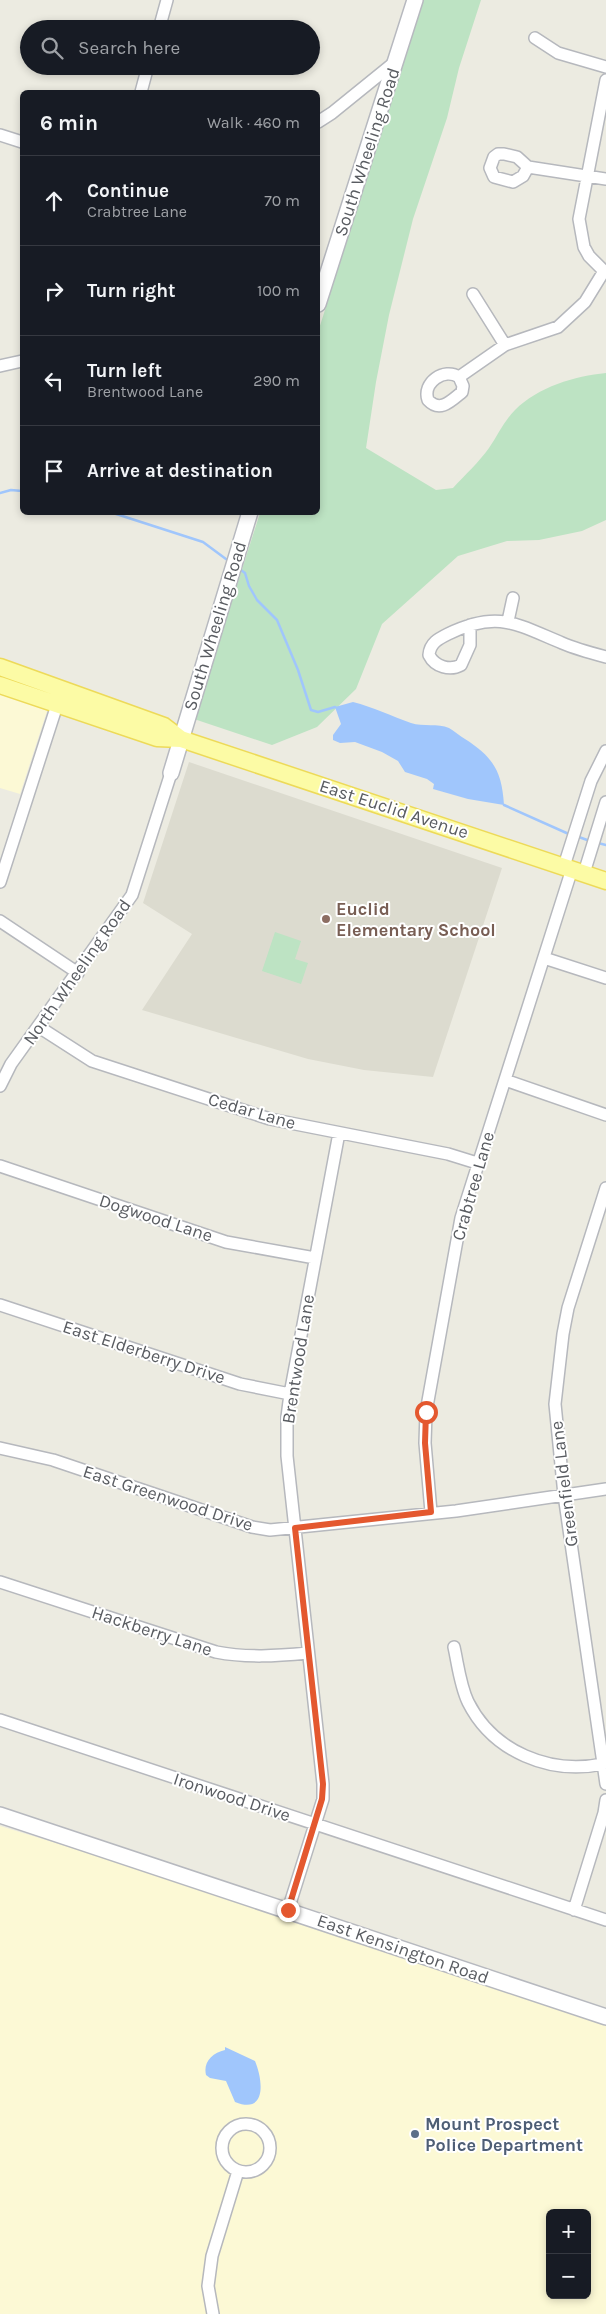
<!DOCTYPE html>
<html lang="en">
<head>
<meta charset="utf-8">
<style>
	body { margin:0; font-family:Karla,sans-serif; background:#20242c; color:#f1f3f6 }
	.controls { position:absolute; right:15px; bottom:15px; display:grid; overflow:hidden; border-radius:8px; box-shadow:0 2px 8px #0003 }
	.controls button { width:45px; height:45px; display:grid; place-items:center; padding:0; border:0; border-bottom:1px solid #363941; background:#171b24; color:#f1f3f6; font:25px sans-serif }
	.stop { position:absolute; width:15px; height:15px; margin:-11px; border:4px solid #e4582f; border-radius:50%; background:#fff }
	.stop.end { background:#e4582f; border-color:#fff; box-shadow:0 1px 5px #0008 }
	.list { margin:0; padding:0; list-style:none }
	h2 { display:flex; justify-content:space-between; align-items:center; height:65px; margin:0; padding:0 20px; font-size:21px }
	h2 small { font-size:16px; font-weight:400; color:#9ea1a6 }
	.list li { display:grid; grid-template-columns:32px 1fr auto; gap:15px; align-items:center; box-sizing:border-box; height:90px; padding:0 20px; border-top:1px solid #363941 }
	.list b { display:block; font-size:19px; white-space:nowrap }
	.list p { margin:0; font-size:16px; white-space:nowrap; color:#9ea1a6 }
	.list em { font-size:16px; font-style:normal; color:#9ea1a6 }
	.icon { flex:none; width:28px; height:28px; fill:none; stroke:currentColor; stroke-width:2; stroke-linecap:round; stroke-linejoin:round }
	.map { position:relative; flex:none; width:606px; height:2314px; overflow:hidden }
	.search { position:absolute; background:#171b24; box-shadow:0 2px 8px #0003; left:20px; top:20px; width:300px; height:55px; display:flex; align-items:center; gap:12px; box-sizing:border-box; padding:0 18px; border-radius:28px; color:#9ea1a6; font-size:19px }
	.panel { position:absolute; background:#171b24; box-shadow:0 2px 8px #0003; left:20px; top:90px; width:300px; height:425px; border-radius:8px }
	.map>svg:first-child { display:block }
	.commercial { fill:#fcf9d5; fill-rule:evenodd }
	.education { fill:#dcdbcf }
	.green { fill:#bde3c3 }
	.water { fill:#a0c6fc }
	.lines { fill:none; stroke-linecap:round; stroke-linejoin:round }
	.stream { stroke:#a0c6fc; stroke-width:2.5 }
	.street-casing { stroke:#b6b8bd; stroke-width:14 }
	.secondary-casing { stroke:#b7b9bf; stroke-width:18 }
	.primary-casing { stroke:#edda59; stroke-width:19 }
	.street { stroke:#fff; stroke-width:11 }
	.secondary { stroke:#fff; stroke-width:15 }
	.primary { stroke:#fcfba5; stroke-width:16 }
	.route { stroke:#e4582f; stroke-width:6 }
	.education-dot { fill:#8d6e63; stroke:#fff; stroke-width:2 }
	.service-dot { fill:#5c6f8a; stroke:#fff; stroke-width:2 }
	.labels { text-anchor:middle; stroke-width:4; stroke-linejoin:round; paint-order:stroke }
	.street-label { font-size:18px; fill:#595c61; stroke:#fff }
	.education-label { font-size:18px; font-weight:bold; fill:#785e54; stroke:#fff; text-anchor:start }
	.service-label { font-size:18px; font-weight:bold; fill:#4e5e75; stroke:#fff; text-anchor:start }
</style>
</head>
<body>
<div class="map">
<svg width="606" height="2314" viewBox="0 0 606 2314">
	<rect width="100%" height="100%" fill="#ecebe1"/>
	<path class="commercial" d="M0,691l48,17 -28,86 -20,-6z
		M0,1826l115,35 491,160v293h-606zM550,2213h37v82h-37z"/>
	<path class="education" d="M189,762l313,106 -69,209 -69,-7 -56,-11 -166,-49 50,-76 -49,-31z"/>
	<path class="green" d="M423,0h58l-22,68 -12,50 -34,101 -24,96 -13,67 -10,66 70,42 17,-2c12,-13 26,-26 36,-40 9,-13 15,-27 26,-38 23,-23 60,-34 91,-37v147l-24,11 -43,9 -32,1 -49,15 -76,68 -26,65 -39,38 -45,18 -78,-26 66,-206 58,-1v-180z
		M275,932l26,9 -6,18 13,4 -7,21 -39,-13z"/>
	<path class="water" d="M353,702c20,5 38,14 58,21 12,4 27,0 38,5 5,3 11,8 16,11 28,18 37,32 39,66l-36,-6 -35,-10 1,-5 -7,-5 -22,-7 -7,-11 -16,-9 -27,-10 -15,1 -7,-3v-5l8,-11 -6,-17z
		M225,2047l30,14c8,19 12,54 -20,41l-9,-21 -16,-3 -4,-3c-3,-13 6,-22 19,-25z"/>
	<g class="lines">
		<path class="stream" d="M0,493l11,-3 11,1
			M110,512l93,30 27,20
			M238,568l7,5 4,13 8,14 20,20 21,50 13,40 7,2 17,-5
			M504,805l67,30
			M576,836l14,5
			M598,843l8,2"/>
		<defs>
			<path id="street" d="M159,29l8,-29
				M535,38l23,15 48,14
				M606,80l-27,139 5,28 5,9 17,17
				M141,92l7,-26
				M318,122l14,-9 63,-51
				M0,135l22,7
				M528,167l-5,9 -10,6 -19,-5 -4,-9 4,-11 4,-3h6l13,3 11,10 78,12
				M473,294l32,51
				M0,366l22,-5
				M459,377c-15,-10 -37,6 -31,23 12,13 23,1 34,-8l1,-6 -4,-9 46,-32 53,-18 27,-25 19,-31
				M508,621l5,-23
				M470,625v20l-9,20c-11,6 -26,2 -32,-10 1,-12 9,-16 19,-21 50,-24 68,-10 114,9 14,6 29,10 44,14
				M564,866l27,-85 15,-30
				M584,873l22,-71
				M0,882l57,-177
				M0,921l78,52
				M544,958l62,20
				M39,1027l53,34 178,58 178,35 29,9
				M505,1080l101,35
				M0,1086l11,-22 121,-169 39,-122
				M0,1166l226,76 89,16
				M606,1188l-38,120 -5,26 -8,70 9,91 42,289
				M0,1305l240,79 50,10
				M0,1448l53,12 199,67 18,3 186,-19 150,-22
				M431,1512l-6,-69 1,-31 35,-194 111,-349
				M0,1582l216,70c31,6 60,4 92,1
				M454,1647c4,18 6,38 14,55 25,50 82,73 135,62
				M0,1720l606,200
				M288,1910l35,-111v-15l-36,-328v-39l3,-23 49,-261
				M574,1910l30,-97 2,-13
				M222 2148a24 24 0 1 1 48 0a24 24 0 1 1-48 0Z
				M213,2314l-5,-28 4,-30 26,-85"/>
			<path id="secondary" d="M318,304l97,-304
				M171,773l79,-261
				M0,1815l606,202"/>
			<path id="primary" d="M0,667l164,59 17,13
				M0,685l157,53 24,1 425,142"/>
		</defs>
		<use href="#street" class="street-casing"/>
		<use href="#secondary" class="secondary-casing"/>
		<use href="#primary" class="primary-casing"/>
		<use href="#street" class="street"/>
		<use href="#secondary" class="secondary"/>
		<use href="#primary" class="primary"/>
	</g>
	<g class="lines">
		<path class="route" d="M288,1910l34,-111 1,-15 -28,-256 136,-16 -6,-69 1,-31"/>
	</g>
	<circle class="education-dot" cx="326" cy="919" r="5"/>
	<circle class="service-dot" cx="415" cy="2134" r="5"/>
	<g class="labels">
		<g class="street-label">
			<text transform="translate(367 152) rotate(-72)" y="6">South Wheeling Road</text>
			<text transform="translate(215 626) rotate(-73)" y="6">South Wheeling Road</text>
			<text transform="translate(394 809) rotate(18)" y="6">East Euclid Avenue</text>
			<text transform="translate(77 972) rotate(-55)" y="6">North Wheeling Road</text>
			<text transform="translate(252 1111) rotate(16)" y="6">Cedar Lane</text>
			<text transform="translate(473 1186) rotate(-74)" y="6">Crabtree Lane</text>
			<text transform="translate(156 1218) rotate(18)" y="6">Dogwood Lane</text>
			<text transform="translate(144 1352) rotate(18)" y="6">East Elderberry Drive</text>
			<text transform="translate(298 1359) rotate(-81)" y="6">Brentwood Lane</text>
			<text transform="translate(564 1484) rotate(-97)" y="6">Greenfield Lane</text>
			<text transform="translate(168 1498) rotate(18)" y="6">East Greenwood Drive</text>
			<text transform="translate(152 1631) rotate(18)" y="6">Hackberry Lane</text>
			<text transform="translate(232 1797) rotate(18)" y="6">Ironwood Drive</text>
			<text transform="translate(403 1949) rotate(19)" y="6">East Kensington Road</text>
		</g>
		<g class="education-label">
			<text x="336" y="915">Euclid<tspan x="336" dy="21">Elementary School</tspan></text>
		</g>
		<g class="service-label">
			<text x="425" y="2130">Mount Prospect<tspan x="425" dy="21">Police Department</tspan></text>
		</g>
	</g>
</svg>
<div class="controls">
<button>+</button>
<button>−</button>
</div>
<div class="stop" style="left:426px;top:1412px"></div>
<div class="stop end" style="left:288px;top:1910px"></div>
<div class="search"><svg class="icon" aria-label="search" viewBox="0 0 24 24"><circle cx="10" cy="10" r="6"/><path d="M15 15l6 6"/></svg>Search here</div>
<section class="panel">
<h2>6 min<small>Walk · 460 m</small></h2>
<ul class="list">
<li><svg class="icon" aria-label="ahead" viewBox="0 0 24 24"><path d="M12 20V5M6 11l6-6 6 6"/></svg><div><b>Continue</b><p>Crabtree Lane</p></div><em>70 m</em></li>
<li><svg class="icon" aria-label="right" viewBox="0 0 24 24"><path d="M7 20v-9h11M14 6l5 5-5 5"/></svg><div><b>Turn right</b></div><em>100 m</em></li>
<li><svg class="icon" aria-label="left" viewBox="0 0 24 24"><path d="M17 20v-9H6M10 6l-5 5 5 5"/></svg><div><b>Turn left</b><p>Brentwood Lane</p></div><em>290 m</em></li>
<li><svg class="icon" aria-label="arrive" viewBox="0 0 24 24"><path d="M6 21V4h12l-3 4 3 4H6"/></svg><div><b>Arrive at destination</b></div></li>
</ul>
</section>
</div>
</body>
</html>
